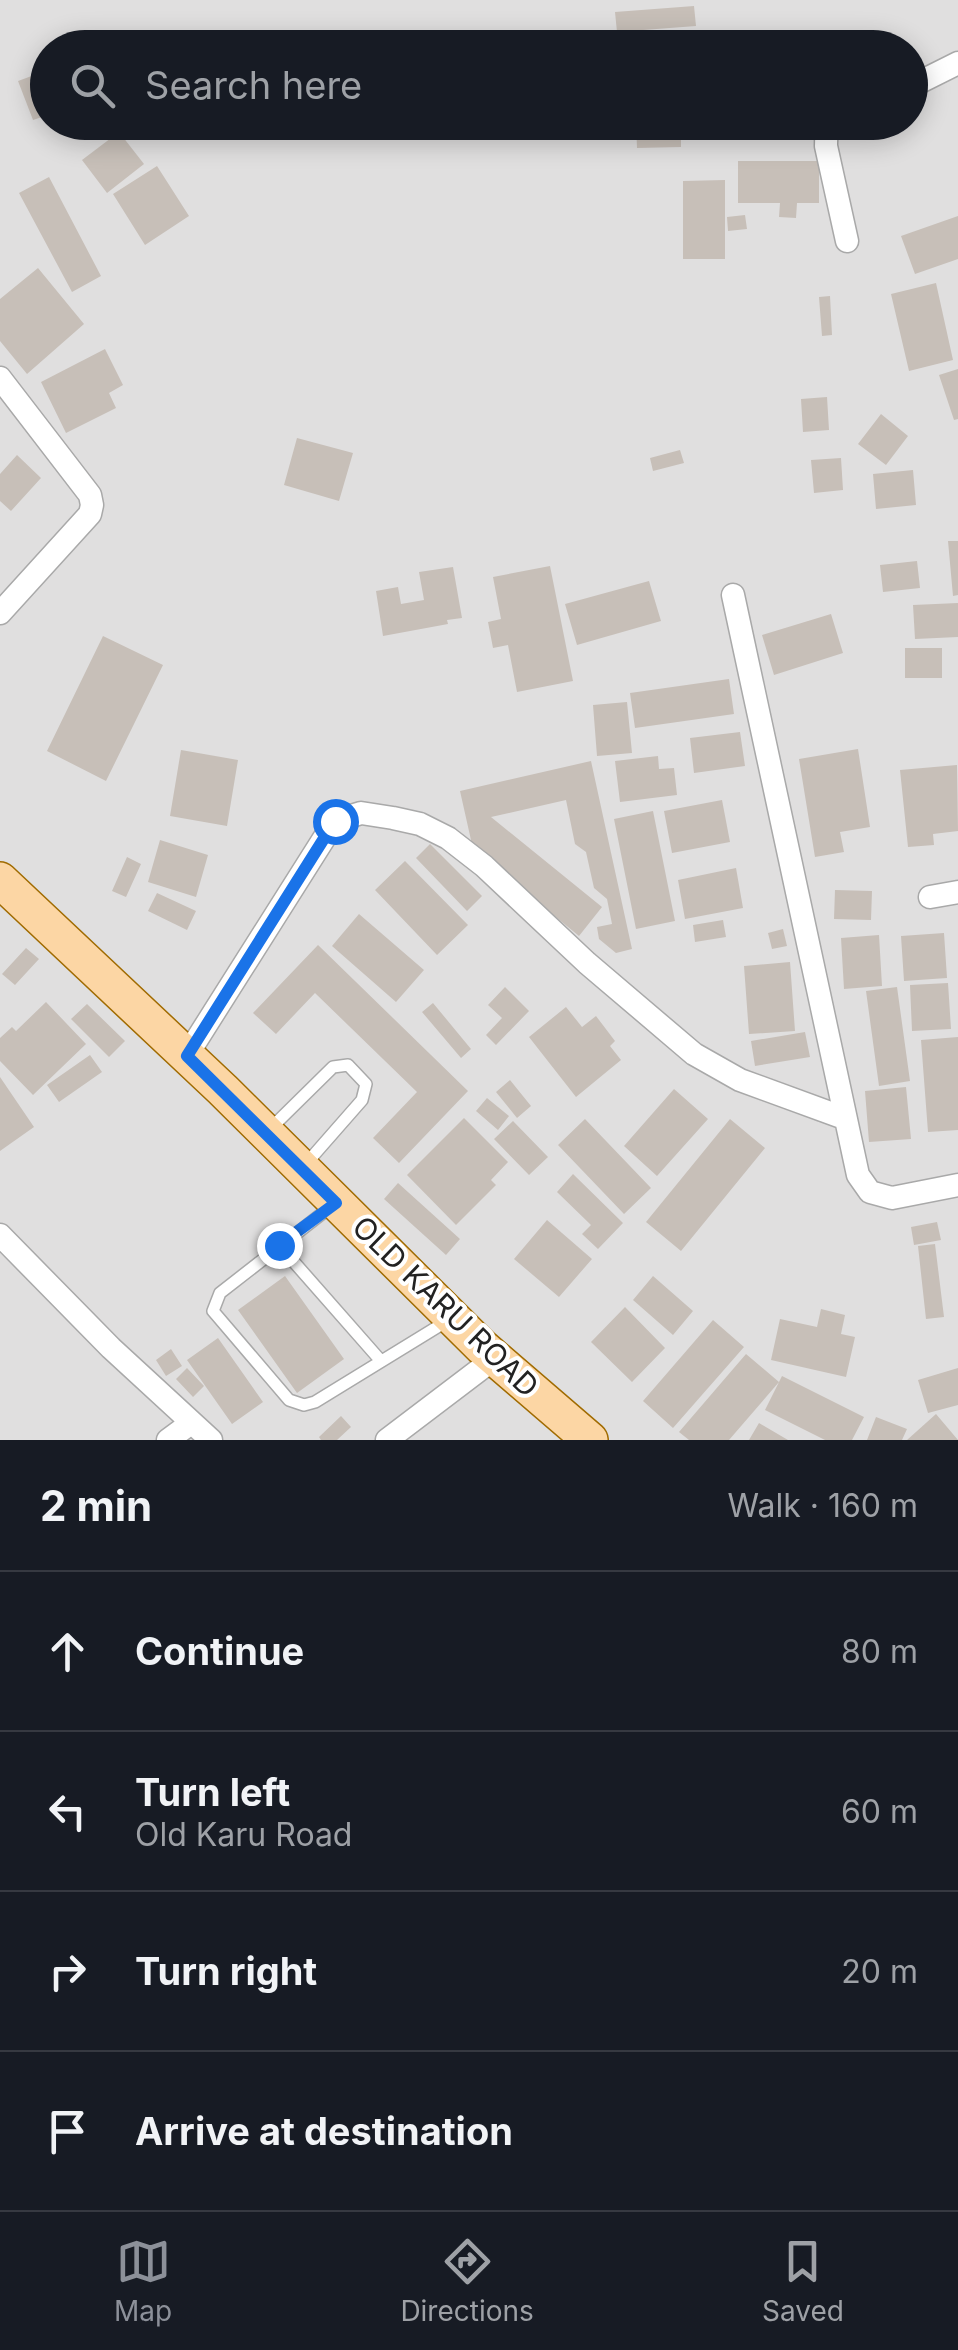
<!DOCTYPE html>
<html lang="en">
<head>
<meta charset="utf-8">
<style>
	body { margin:0; font-family:Inter,sans-serif; background:#20242c; color:#f1f3f6 }
	.stop { position:absolute; width:30px; height:30px; margin:-22px; border:8px solid #1a73e8; border-radius:50%; background:#fff }
	.stop.end { background:#1a73e8; border-color:#fff; box-shadow:0 2px 10px #0008 }
	.list { margin:0; padding:0; list-style:none }
	h2 { display:flex; justify-content:space-between; align-items:center; height:130px; margin:0; padding:0 40px; font-size:42px }
	h2 small { font-size:32px; font-weight:400; color:#9ea1a6 }
	.list li { display:grid; grid-template-columns:65px 1fr auto; gap:30px; align-items:center; box-sizing:border-box; height:160px; padding:0 40px; border-top:2px solid #363941 }
	.list b { display:block; font-size:38px; white-space:nowrap }
	.list p { margin:0; font-size:32px; white-space:nowrap; color:#9ea1a6 }
	.list em { font-size:32px; font-style:normal; color:#9ea1a6 }
	.icon { flex:none; width:55px; height:55px; fill:none; stroke:currentColor; stroke-width:2; stroke-linecap:round; stroke-linejoin:round }
	.map { position:relative; flex:none; width:958px; height:1440px; overflow:hidden }
	.search { position:absolute; background:#171b24; box-shadow:0 5px 25px #0003; left:30px; right:30px; top:30px; height:110px; display:flex; align-items:center; gap:25px; box-sizing:border-box; padding:0 35px; border-radius:55px; color:#9ea1a6; font-size:38px }
	.sheet { height:770px; background:#171b24 }
	nav { display:flex; justify-content:space-around; align-items:center; box-sizing:border-box; height:140px; border-top:2px solid #363941; background:#171b24; font-size:28px; color:#9ea1a6 }
	nav a { display:grid; justify-items:center; gap:5px }
	nav .on { color:#8c9099 }
	.map>svg:first-child { display:block }
	.residential { fill:#e0dfdf; fill-rule:evenodd }
	.building { fill:#c7bfb8 }
	.lines { fill:none; stroke-linecap:round; stroke-linejoin:round }
	.service-casing { stroke:#a9a9a9; stroke-width:14 }
	.minor-casing { stroke:#a9a9a9; stroke-width:25 }
	.primary-casing { stroke:#a06b00; stroke-width:38 }
	.service { stroke:#fff; stroke-width:11 }
	.minor { stroke:#fff; stroke-width:22 }
	.primary { stroke:#fcd6a4; stroke-width:35 }
	.route { stroke:#1a73e8; stroke-width:12 }
	.labels { text-anchor:middle; stroke-width:8; stroke-linejoin:round; paint-order:stroke }
	.street-label { font-size:30px; fill:#222; stroke:#fff }
</style>
</head>
<body>
<div class="map">
<svg width="958" height="1440" viewBox="0 0 958 1440">
	<rect width="100%" height="100%" fill="#f2efe9"/>
	<path class="residential" d="M0,0h958v1440h-958zM48,48h862v74h-862z"/>
	<path class="building" d="M694,6l2,20 -79,6 -2,-20z
		M48,70v45l-15,5 -15,-39z
		M636,122h45v25l-44,1z
		M119,132l25,32 -37,29 -25,-33z
		M738,161h81v42h-22l-1,15 -17,-1 1,-14h-42z
		M157,166l32,50 -44,29 -32,-51z
		M49,177l52,99 -29,16 -53,-99z
		M725,180v79h-42v-78z
		M745,215l2,14 -19,2 -1,-14z
		M958,216v43l-43,15 -14,-38z
		M38,268l46,56 -57,50 -27,-33v-42z
		M936,283l17,77 -44,11 -18,-77z
		M830,296l2,39 -10,1 -3,-39z
		M105,349l18,36 -14,8 7,15 -50,25 -25,-51z
		M958,369v50l-4,1 -15,-45z
		M827,397l2,33 -26,2 -2,-33z
		M881,414l27,22 -22,29 -28,-21z
		M297,438l56,15 -14,48 -55,-16z
		M680,450l4,13 -31,8 -3,-13z
		M17,455l24,23 -30,33 -11,-10v-27z
		M841,458l2,32 -29,3 -3,-33z
		M913,470l3,35 -40,4 -3,-35z
		M948,541h10v54l-5,1z
		M917,561l3,27 -37,4 -3,-27z
		M550,566l23,115 -56,11 -9,-47 -15,3 -5,-26 13,-3 -8,-42z
		M453,567l9,51 -15,2 1,4 -65,12 -7,-45 22,-4 3,17 23,-4 -5,-28z
		M649,581l12,40 -84,24 -12,-41z
		M958,603v34l-43,2 -2,-34z
		M831,614l12,39 -69,22 -12,-40z
		M103,636l60,29 -57,116 -59,-30z
		M905,648h37v30h-37z
		M729,679l5,35 -99,14 -5,-35z
		M627,702l5,51 -35,3 -4,-51z
		M740,732l5,34 -51,7 -4,-35z
		M858,749l12,78 -30,5 4,20 -29,5 -16,-98z
		M181,750l57,10 -11,66 -57,-10z
		M658,756l1,13 15,-1 3,27 -57,7 -5,-41z
		M591,761l41,188 -16,4 -17,-14 -2,-12 15,-3 -5,-25 -13,-11 -8,-36 -11,-8 -9,-44 -75,17 111,90 -23,29 -106,-87 -13,-58z
		M957,765l1,66 -25,3 1,11 -26,2 -8,-77z
		M722,800l8,42 -58,11 -8,-42z
		M653,811l22,110 -39,8 -22,-110z
		M160,840l48,15 -12,42 -48,-15z
		M430,844l52,52 -15,15 -51,-53z
		M127,857l14,7 -15,33 -14,-6z
		M405,861l63,64 -31,30 -62,-65z
		M736,868l7,40 -58,11 -7,-39z
		M835,890l37,1 -1,29 -37,-1z
		M157,893l39,18 -9,19 -39,-19z
		M359,914l65,56 -28,32 -64,-56z
		M723,920l3,17 -31,5 -2,-17z
		M783,929l4,17 -15,3 -4,-16z
		M944,933l3,45 -43,3 -3,-45z
		M879,935l3,51 -38,3 -3,-51z
		M318,945l150,146 -69,72 -26,-25 44,-46 -102,-99 -39,41 -23,-21z
		M26,948l13,11 -24,26 -13,-11z
		M790,962l5,69 -46,3 -5,-68z
		M948,983l3,46 -39,2 -2,-46z
		M505,987l24,24 -33,34 -10,-10 16,-17 -14,-13z
		M897,987l13,94 -31,5 -13,-95z
		M46,1002l40,42 -53,51 -33,-34v-23l12,-11 4,4z
		M433,1003l38,46 -10,9 -39,-46z
		M87,1004l38,37 -16,16 -38,-38z
		M566,1007l16,20 14,-11 19,25 -5,5 11,14 -45,37 -47,-60z
		M805,1032l5,25 -55,9 -4,-25z
		M958,1037v93l-30,2 -7,-92z
		M90,1055l12,17 -43,30 -12,-17z
		M0,1077l34,50 -34,24z
		M510,1080l21,26 -14,12 -21,-26z
		M906,1087l5,52 -42,3 -4,-51z
		M674,1089l34,30 -51,57 -33,-30z
		M487,1098l22,18 -11,14 -22,-19z
		M464,1118l44,44 -17,18 5,5 -40,40 -49,-50z
		M585,1119l66,69 -27,26 -66,-69z
		M730,1119l35,29 -84,103 -35,-29z
		M513,1121l35,36 -19,18 -35,-36z
		M573,1174l50,49 -25,26 -16,-15 9,-9 -34,-33z
		M398,1183l62,56 -14,16 -62,-56z
		M547,1220l45,39 -33,38 -45,-38z
		M937,1222l4,18 -27,5 -3,-18z
		M935,1244l9,73 -18,2 -8,-73z
		M285,1276l59,83 -47,34 -59,-83z
		M653,1276l40,35 -20,24 -40,-35z
		M625,1307l40,41 -33,34 -41,-40z
		M821,1309l24,6 -4,19 14,3 -9,40 -75,-17 9,-41 37,8z
		M713,1320l31,27 -71,81 -30,-27z
		M218,1338l45,64 -31,22 -45,-64z
		M171,1349l11,17 -16,10 -10,-16z
		M746,1354l33,28 -50,58h-40l-10,-8z
		M187,1368l17,18 -11,11 -17,-18z
		M958,1368v37l-30,8 -10,-33z
		M782,1376l82,41 -12,23h-27l-60,-30z
		M936,1414l22,26h-51z
		M341,1416l10,11 -14,13h-16l-2,-3z
		M876,1417l31,12 -5,11h-35z
		M759,1423l29,17h-39z"/>
	<g class="lines">
		<defs>
			<path id="service" d="M268,1131l65,-64 15,-2 18,19 -4,16 -57,65
				M333,1205l-113,88 -7,18 76,89 15,5 11,-3 132,-81
				M279,1245l102,116"/>
			<path id="minor" d="M910,87l48,-24
				M837,122c-11,5 -11,13 -11,24l21,95
				M0,378l90,117 2,10 -2,9 -90,99
				M733,595l125,580 12,17 22,6 66,-13
				M930,897l28,-5
				M187,1055l148,-234 26,-8 32,5 27,6 28,14 36,28 103,97 107,91 46,26 104,38
				M0,1235l111,113 100,92
				M168,1440l23,-17
				M387,1440l108,-82"/>
			<path id="primary" d="M0,880l223,210 259,257 108,93"/>
		</defs>
		<use href="#service" class="service-casing"/>
		<use href="#minor" class="minor-casing"/>
		<use href="#primary" class="primary-casing"/>
		<use href="#service" class="service"/>
		<use href="#minor" class="minor"/>
		<use href="#primary" class="primary"/>
	</g>
	<g class="lines">
		<path class="route" d="M279,1245l57,-42 -149,-147 148,-235"/>
	</g>
	<g class="labels">
		<g class="street-label">
			<text transform="translate(445 1307) rotate(44)" y="10">OLD KARU ROAD</text>
		</g>
	</g>
</svg>
<div class="stop" style="left:335px;top:821px"></div>
<div class="stop end" style="left:279px;top:1245px"></div>
<div class="search"><svg class="icon" aria-label="search" viewBox="0 0 24 24"><circle cx="10" cy="10" r="6"/><path d="M15 15l6 6"/></svg>Search here</div>
</div>
<section class="sheet">
<h2>2 min<small>Walk · 160 m</small></h2>
<ul class="list">
<li><svg class="icon" aria-label="ahead" viewBox="0 0 24 24"><path d="M12 20V5M6 11l6-6 6 6"/></svg><div><b>Continue</b></div><em>80 m</em></li>
<li><svg class="icon" aria-label="left" viewBox="0 0 24 24"><path d="M17 20v-9H6M10 6l-5 5 5 5"/></svg><div><b>Turn left</b><p>Old Karu Road</p></div><em>60 m</em></li>
<li><svg class="icon" aria-label="right" viewBox="0 0 24 24"><path d="M7 20v-9h11M14 6l5 5-5 5"/></svg><div><b>Turn right</b></div><em>20 m</em></li>
<li><svg class="icon" aria-label="arrive" viewBox="0 0 24 24"><path d="M6 21V4h12l-3 4 3 4H6"/></svg><div><b>Arrive at destination</b></div></li>
</ul>
</section>
<nav>
<a class="on"><svg class="icon" aria-label="map" viewBox="0 0 24 24"><path d="M3 6l6-2 6 2 6-2v14l-6 2-6-2-6 2zM9 4v14M15 6v14"/></svg>Map</a>
<a><svg class="icon" aria-label="directions" viewBox="0 0 24 24"><path d="M12 3l9 9-9 9-9-9zM9 14v-3h6M13 9l2 2-2 2"/></svg>Directions</a>
<a><svg class="icon" aria-label="saved" viewBox="0 0 24 24"><path d="M7 4h10v16l-5-4-5 4z"/></svg>Saved</a>
</nav>
</body>
</html>
